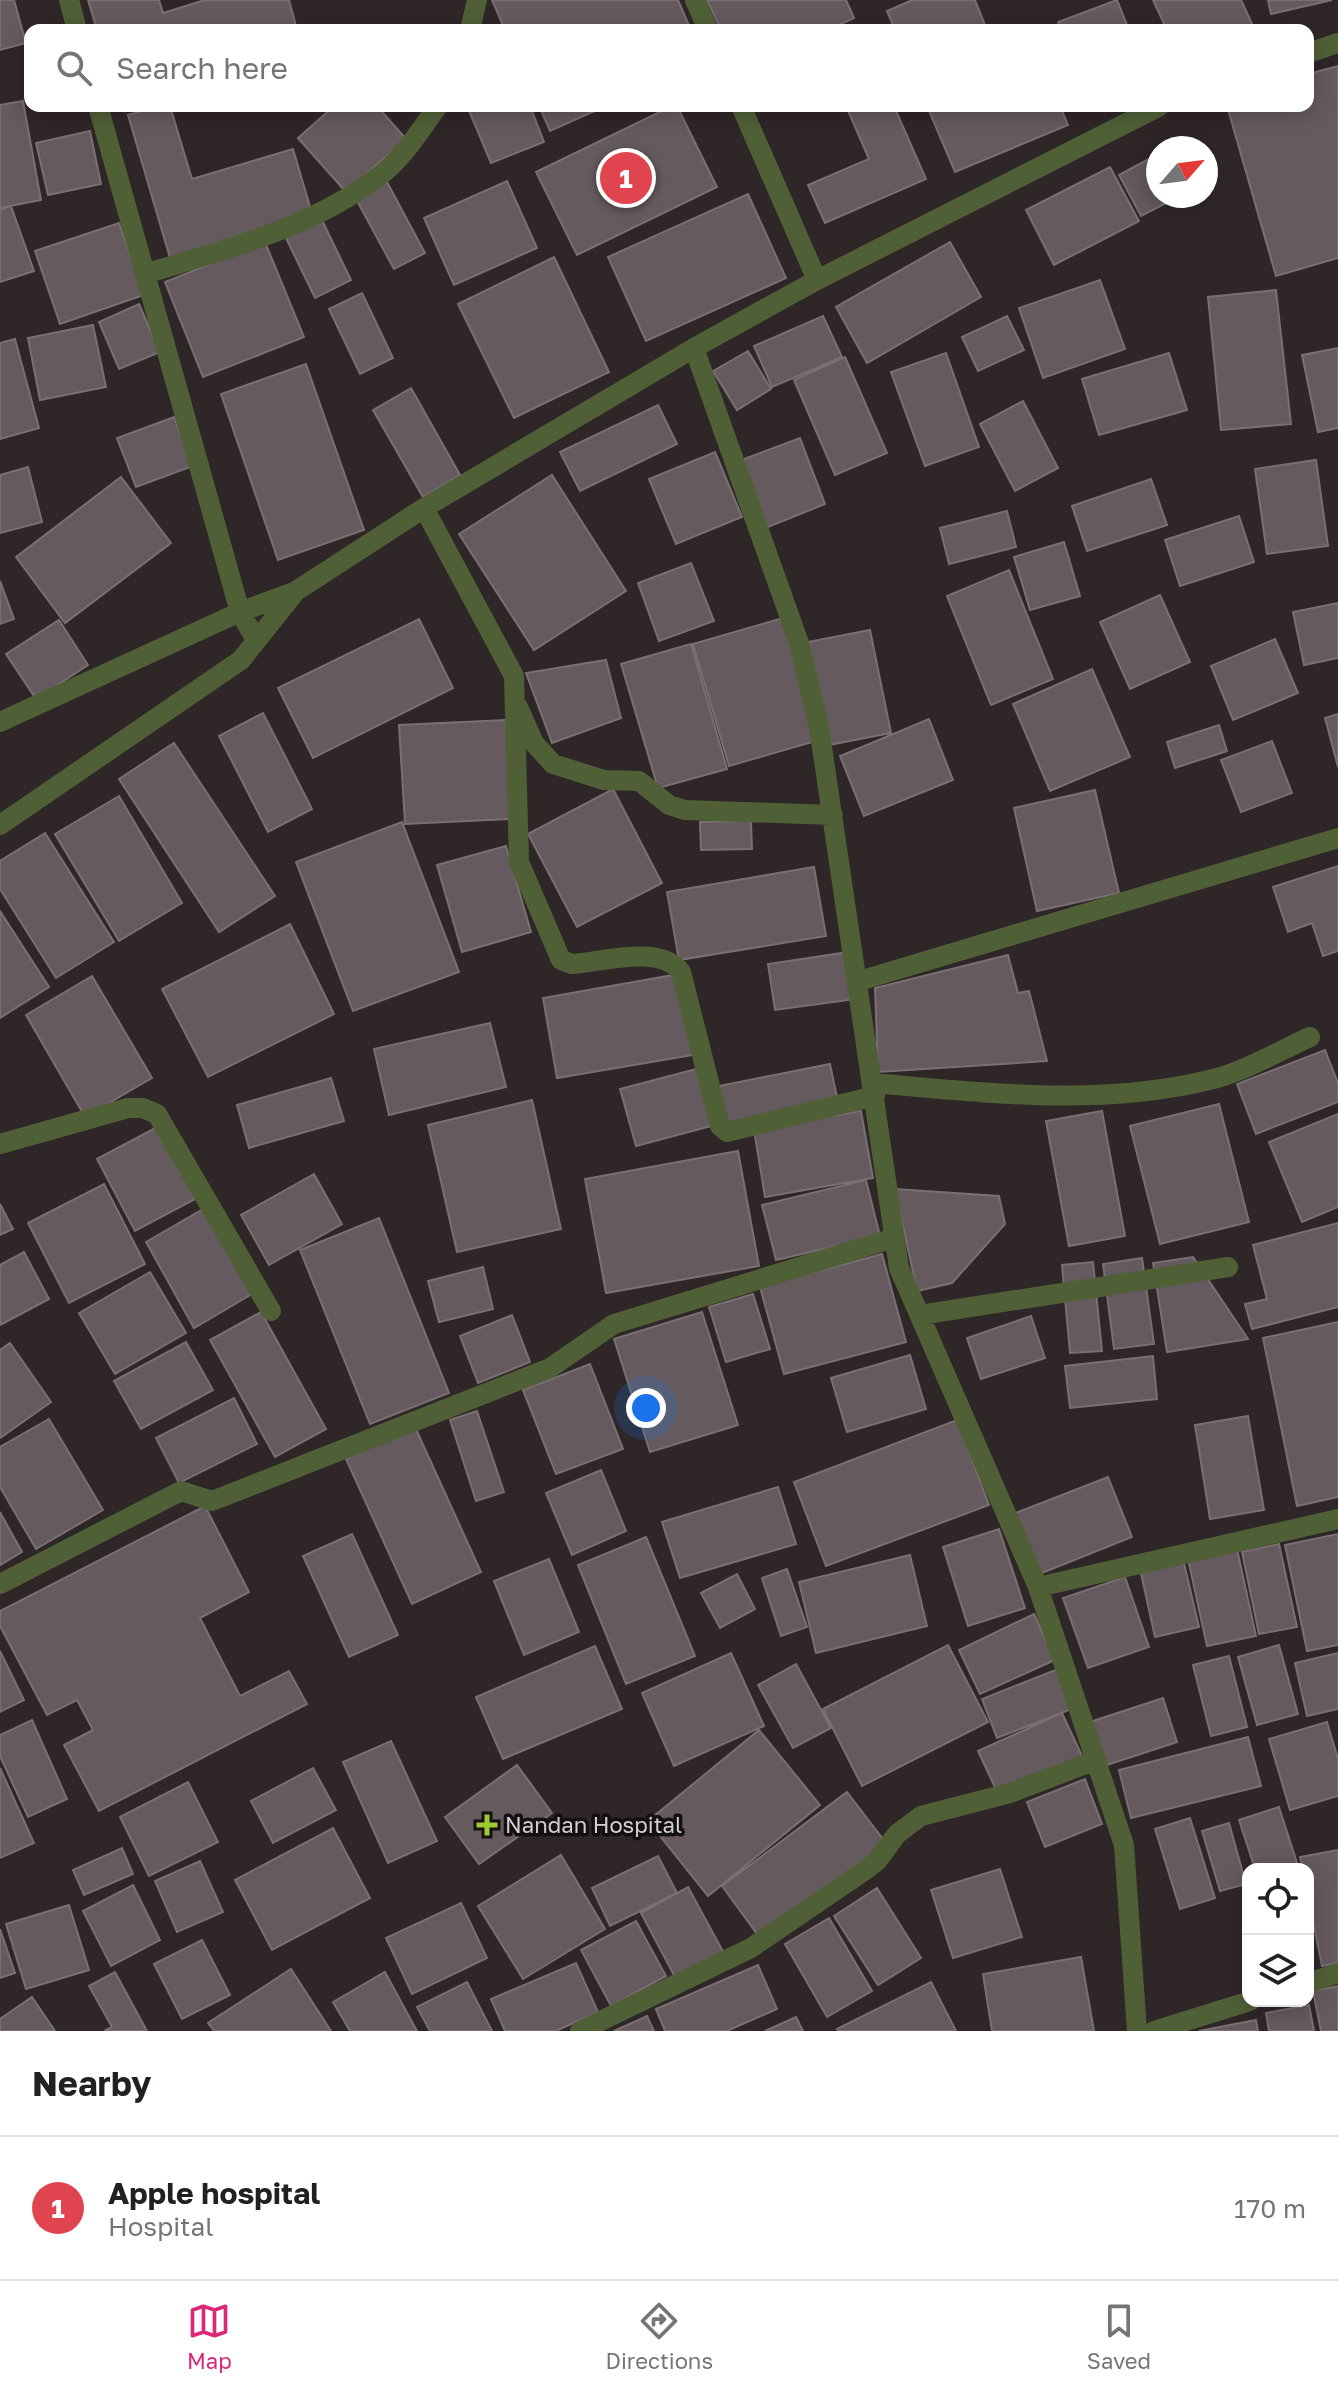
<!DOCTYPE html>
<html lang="en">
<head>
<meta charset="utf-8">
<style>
	body { margin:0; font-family:"Golos Text",sans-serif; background:#f2f2f2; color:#202124 }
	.controls { position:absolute; right:24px; bottom:24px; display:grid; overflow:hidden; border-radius:16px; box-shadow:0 4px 20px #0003 }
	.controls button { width:72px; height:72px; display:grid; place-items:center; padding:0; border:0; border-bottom:2px solid #e0e0e0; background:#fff; color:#202124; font:40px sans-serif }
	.compass { position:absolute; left:1146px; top:136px; width:72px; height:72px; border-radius:50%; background:#fff; box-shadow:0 4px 20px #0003; rotate:62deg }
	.you { position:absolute; left:646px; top:1408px; width:28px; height:28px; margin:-20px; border:6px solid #fff; border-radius:50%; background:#1a73e8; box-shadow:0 0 0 12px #1a73e833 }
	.badge { display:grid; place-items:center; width:52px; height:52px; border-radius:50%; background:#db2777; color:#fff; font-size:26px; font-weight:700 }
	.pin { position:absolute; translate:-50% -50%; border:4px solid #fff; box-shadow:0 2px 8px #0006 }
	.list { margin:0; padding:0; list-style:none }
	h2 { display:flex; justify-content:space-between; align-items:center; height:104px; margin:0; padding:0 32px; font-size:34px }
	h2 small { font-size:26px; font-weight:400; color:#757577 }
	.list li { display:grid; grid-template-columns:52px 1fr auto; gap:24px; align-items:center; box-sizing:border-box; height:144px; padding:0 32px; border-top:2px solid #e0e0e0 }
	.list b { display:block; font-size:30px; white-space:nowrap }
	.list p { margin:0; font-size:26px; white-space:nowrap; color:#757577 }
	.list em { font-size:26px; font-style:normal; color:#757577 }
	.icon { flex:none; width:44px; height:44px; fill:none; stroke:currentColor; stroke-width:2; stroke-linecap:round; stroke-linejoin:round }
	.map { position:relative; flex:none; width:1338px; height:2031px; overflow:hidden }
	.search { position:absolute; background:#fff; box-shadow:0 4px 20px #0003; left:24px; right:24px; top:24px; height:88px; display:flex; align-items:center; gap:20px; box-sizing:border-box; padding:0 28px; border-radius:16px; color:#757577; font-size:30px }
	.sheet { height:248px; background:#fff }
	nav { display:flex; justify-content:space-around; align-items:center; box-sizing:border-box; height:112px; border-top:2px solid #e0e0e0; background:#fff; font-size:22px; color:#757577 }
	nav a { display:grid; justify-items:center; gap:4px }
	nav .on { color:#db2777 }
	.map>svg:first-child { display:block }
	.building { fill:#655a5d; stroke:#7a6f72; stroke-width:2 }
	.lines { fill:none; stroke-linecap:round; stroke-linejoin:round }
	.minor { stroke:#506036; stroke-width:20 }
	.poi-dot { fill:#9cca32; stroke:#141011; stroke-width:3 }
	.labels { text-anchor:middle; stroke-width:7; stroke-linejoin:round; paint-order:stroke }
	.poi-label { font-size:22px; fill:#d6cfd1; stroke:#141011; text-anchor:start }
</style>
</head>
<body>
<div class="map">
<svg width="1338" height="2031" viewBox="0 0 1338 2031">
	<rect width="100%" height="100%" fill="#2f2628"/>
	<path class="building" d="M0,0h14l12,43 -26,7z
		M88,0h71l4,13 42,-13h84l8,30h-200z
		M492,0h186l13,30h-186z
		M707,0h139l8,18 -26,12h-107z
		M912,0h63l12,30h-92l-8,-19z
		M1117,0l12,30h-68l-3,-8z
		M1153,0h88l14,30h-88z
		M1268,0h64l-61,14z
		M1338,66v192l-62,18 -49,-170h81v-32z
		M23,101l18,99 -41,8v-103z
		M159,106h11l22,73 101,-30 20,68 -143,41 -42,-143z
		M334,106h43l29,33 -60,53 -48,-54z
		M467,106h63l14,36 -53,21z
		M539,106h67l-56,25z
		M672,106h5l40,81 -140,68 -41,-83z
		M846,106h48l32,73 -101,44 -17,-38 61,-26z
		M927,106h133l8,19 -113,47z
		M90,131l11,53 -53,11 -12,-52z
		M1158,154v42h22l-39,20 -22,-41z
		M1110,167l29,54 -85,44 -28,-55z
		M507,181l30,67 -83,37 -30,-67z
		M387,182l38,71 -31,16 -38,-70z
		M748,194l38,84 -140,63 -38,-84z
		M11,206l23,65 -34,11v-72z
		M321,218l30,62 -36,18 -30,-62z
		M119,223l25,72 -84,29 -25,-73z
		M265,242l39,95 -101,40 -38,-95z
		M950,242l31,55 -114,66 -31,-56z
		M554,257l55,115 -95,46 -56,-114z
		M1100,280l25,69 -82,29 -24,-70z
		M1276,290l15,134 -70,6 -13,-133z
		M362,293l31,65 -33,16 -31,-65z
		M139,304l21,48 -41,17 -20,-47z
		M823,316l19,41 -70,30 -18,-41z
		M1007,316l17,34 -46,21 -16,-34z
		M93,325l13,62 -66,13 -12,-62z
		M15,339l24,89 -39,11v-96z
		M1338,348v80l-20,4 -16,-77z
		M748,351l23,38 -34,21 -24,-39z
		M946,353l33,94 -54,19 -34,-94z
		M1169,353l18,57 -88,25 -17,-56z
		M845,357l42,96 -52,22 -41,-95z
		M306,364l58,166 -86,30 -57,-166z
		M411,388l49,87 -37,22 -50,-87z
		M1023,401l35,67 -43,23 -35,-67z
		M658,405l19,39 -97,47 -20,-39z
		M174,417l19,49 -57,21 -19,-49z
		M800,438l25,66 -62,25 -27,-67z
		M715,452l27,65 -66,27 -27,-65z
		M1316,460l12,86 -61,8 -12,-85z
		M28,467l14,55 -42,11v-58z
		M552,475l74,116 -92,59 -75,-116z
		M121,477l50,66 -106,80 -49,-66z
		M1151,479l16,46 -80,26 -15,-45z
		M1007,511l9,36 -67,17 -9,-36z
		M1239,516l15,46 -74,24 -15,-46z
		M1064,542l16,54 -50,14 -16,-53z
		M691,563l23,58 -55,20 -21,-58z
		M1009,570l44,109 -62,26 -44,-109z
		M0,581l14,38 -14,5z
		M1160,595l30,67 -60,27 -30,-67z
		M1338,603v55l-34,7 -11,-53z
		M783,618l36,122 -90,26 -36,-122z
		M419,619l34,69 -140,70 -35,-70z
		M59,620l29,45 -52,34 -30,-45z
		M870,630l21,103 -62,12 -21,-103z
		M1275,639l23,54 -65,27 -22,-54z
		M691,644l36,125 -69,19 -37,-124z
		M606,660l15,58 -69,25 -26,-70z
		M1092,669l38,88 -80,34 -37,-87z
		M263,713l49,96 -44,23 -49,-96z
		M1338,714v53l-13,-49z
		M929,719l24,61 -89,36 -24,-60z
		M506,720l6,99 -107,5 -6,-99z
		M1219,725l8,26 -52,17 -8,-26z
		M1272,741l20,52 -51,19 -20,-52z
		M174,743l101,153 -56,36 -100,-153z
		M613,789l49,94 -85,44 -49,-93z
		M1095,790l24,103 -82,18 -23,-103z
		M119,796l63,107 -63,38 -64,-107z
		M751,821l1,28 -51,1 -1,-28z
		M402,822l57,150 -106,39 -57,-149z
		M45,833l69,109 -58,36 -56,-89v-28z
		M506,846l25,86 -69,20 -25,-87z
		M1338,866v85l-15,5 -11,-33 -24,9 -15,-45z
		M814,867l12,69 -147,24 -12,-68z
		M0,911l49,76 -49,31z
		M290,924l44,90 -126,63 -46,-88z
		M849,952l7,47 -81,11 -7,-46z
		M1008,955l10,38 11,-2 18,70 -169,11 -3,-84z
		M679,974l14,81 -136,23 -14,-80z
		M92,976l60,102 -67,39 -59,-102z
		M490,1023l16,64 -117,28 -15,-66z
		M1325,1050l13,33v19l-82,32 -19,-50z
		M830,1064l8,38 -111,23 -8,-39z
		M700,1068l15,57 -79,21 -16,-57z
		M331,1078l13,43 -95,27 -12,-43z
		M532,1100l29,129 -104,23 -29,-127z
		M1219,1104l30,118 -89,22 -30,-118z
		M861,1111l12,67 -108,19 -11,-67z
		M1102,1111l23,125 -56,10 -23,-125z
		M1338,1114v93l-36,15 -33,-80z
		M157,1127l38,72 -60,32 -38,-72z
		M738,1151l21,115 -153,27 -21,-114z
		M314,1174l28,50 -73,41 -28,-50z
		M866,1180l14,56 -104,24 -14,-55z
		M104,1184l41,80 -76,39 -41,-80z
		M895,1189l104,7 6,28 -53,59 -35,8z
		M0,1204l13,25 -13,6z
		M203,1209l49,85 -58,34 -48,-86z
		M379,1218l70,175 -79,31 -70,-174z
		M1338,1223v84l-86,22 -7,-25 22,-5 -14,-54z
		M24,1252l25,47 -49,26v-60z
		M882,1254l24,88 -122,32 -24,-87z
		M1193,1257l55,82 -81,13 -14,-89z
		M1142,1258l12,86 -40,5 -11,-85z
		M1093,1262l9,89 -32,2 -8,-88z
		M483,1267l10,42 -54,13 -11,-41z
		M150,1272l36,61 -71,41 -36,-61z
		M753,1294l17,55 -44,13 -17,-55z
		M261,1312l65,117 -51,28 -65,-117z
		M702,1312l36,113 -88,27 -36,-113z
		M512,1315l18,47 -52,21 -18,-47z
		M1031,1316l14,42 -64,21 -14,-41z
		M1338,1322v175l-41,9 -34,-168z
		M186,1342l27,48 -72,39 -27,-48z
		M10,1343l41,59 -51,36v-88z
		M910,1355l16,54 -79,23 -16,-54z
		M1153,1356l4,43 -87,9 -5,-42z
		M590,1364l33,85 -67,25 -33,-84z
		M234,1398l23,46 -78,39 -23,-45z
		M477,1411l27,81 -28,9 -26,-81z
		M1248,1416l16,94 -54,9 -15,-94z
		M49,1419l54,91 -67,39 -36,-62v-40z
		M957,1420l32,85 -163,61 -32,-84z
		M415,1427l66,145 -69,32 -66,-145z
		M601,1470l25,61 -54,24 -26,-62z
		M1108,1477l24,60 -95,38 -24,-61z
		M778,1487l18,57 -116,34 -18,-56z
		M205,1506l44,86 -49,26 40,78 49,-25 18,33 -208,107 -35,-66 29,-15 -16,-30 -30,15 -47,-89v-15z
		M0,1512l22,40 -22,13z
		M999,1529l26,79 -57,18 -25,-79z
		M352,1534l46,101 -49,22 -46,-101z
		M1338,1534v111l-31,6 -22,-106z
		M646,1537l49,119 -69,28 -48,-119z
		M1279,1544l18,83 -38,7 -17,-82z
		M1237,1549l19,87 -49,10 -19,-87z
		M910,1555l17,71 -111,27 -17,-71z
		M549,1559l30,73 -55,23 -30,-74z
		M1183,1559l16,68 -44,10 -15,-68z
		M787,1569l20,58 -26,9 -19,-58z
		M737,1574l18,35 -35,19 -19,-35z
		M1125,1577l24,70 -61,21 -25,-70z
		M1034,1614l21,46 -75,34 -21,-44z
		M948,1645l40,77 -126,64 -39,-77z
		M1279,1645l19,69 -41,11 -19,-68z
		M595,1646l27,63 -119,50 -27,-62z
		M0,1651l24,49 -24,12z
		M731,1653l33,73 -90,40 -32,-73z
		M1338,1653v56l-31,7 -12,-53z
		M1229,1656l18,71 -36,9 -18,-71z
		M796,1664l35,64 -38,20 -35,-63z
		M1058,1669l16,39 -77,30 -15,-39z
		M1163,1698l14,44 -73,24 -14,-44z
		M1062,1713l21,45 -84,38 -21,-45z
		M32,1720l35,79 -39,18 -28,-61v-21z
		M1327,1722l11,37v37l-48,14 -21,-71z
		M759,1730l61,75 -112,91 -60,-75z
		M1248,1737l13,49 -130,32 -12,-48z
		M391,1741l46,100 -49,22 -45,-101z
		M517,1765l35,48 -73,51 -34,-47z
		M0,1768l34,75 -34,15z
		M313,1768l23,42 -63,33 -22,-42z
		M1085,1779l17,45 -57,23 -18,-45z
		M188,1782l30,60 -69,34 -29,-59z
		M847,1792l39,51 -126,95 -38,-52z
		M1279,1807l20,62h-44l-16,-49z
		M1190,1818l25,80 -35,11 -25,-80z
		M1229,1823l17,61 -26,7 -18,-60z
		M333,1828l37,70 -98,52 -37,-70z
		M122,1848l11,26 -49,21 -11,-25z
		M1338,1850v113l-16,3 -14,-70v-27h-5l-3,-12z
		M561,1855l44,74 -82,50 -45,-73z
		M658,1856l19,37 -67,33 -18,-38z
		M200,1861l23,51 -46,20 -22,-51z
		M1000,1869l22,68 -69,21 -22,-68z
		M133,1885l27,55 -49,26 -28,-55z
		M688,1887l37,68 -48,26 -36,-68z
		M877,1888l44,70 -43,27 -44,-69z
		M461,1903l26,55 -75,36 -26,-56z
		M69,1905l20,65 -63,19 -20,-65z
		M829,1918l43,73 -45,26 -42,-73z
		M636,1921l30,55 -55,30 -30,-56z
		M0,1929l15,44 -15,5z
		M202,1940l28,55 -48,24 -28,-55z
		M1081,1957l13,74h-102l-9,-57z
		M576,1963l22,49 -42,19h-51l-14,-32z
		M758,1965l19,44 -50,22h-62l-9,-22z
		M291,1969l40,62h-117l-6,-8z
		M115,1972l32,59h-43l8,-4 -23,-41z
		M385,1972l32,59h-67l-17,-29z
		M467,1982l25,49h-62l-13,-24z
		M931,1982l25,49h-118l-1,-2z
		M1338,1986v45h-17l-8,-40z
		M32,1997l23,34h-55v-12z
		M1309,2005l5,26h-45l-3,-18z
		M647,2016l7,15h-40z
		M796,2017l7,14h-38z
		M1256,2020l2,11h-59z"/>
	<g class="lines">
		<path class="minor" d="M69,0l8,30
			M695,0l13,30
			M470,30l7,-30
			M1308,53l30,-10
			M98,106l142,506 16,28
			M741,106l76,174
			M145,274c81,-25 164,-45 233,-97 25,-18 42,-47 60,-71
			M694,348l105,295 20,84 80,541 139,319 86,258 13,186
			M424,508l90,168 5,186 42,98 11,4c31,-2 88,-20 109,8l39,154 7,6 148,-36
			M518,707l16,36 19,21 51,16 35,1 30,24 16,5 148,5
			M0,722l240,-110 56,-21
			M0,825l241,-165 55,-69 128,-83 270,-160 123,-68 343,-174
			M859,981l479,-143
			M873,1083c115,10 234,25 348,-6 30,-9 60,-27 89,-40
			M0,1144l128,-36h15l14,6 114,197
			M920,1315l308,-48
			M0,1584l181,-93 31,10 338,-133 64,-44 280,-86
			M1038,1587l300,-68
			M1308,1983l30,-10
			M580,2031l171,-83 113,-77 13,-10 20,-27 24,-18 89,-23 86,-33
			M1154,2031l96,-30"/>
	</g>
	<path class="poi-dot" d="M483 1813h8v8h8v8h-8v8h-8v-8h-8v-8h8z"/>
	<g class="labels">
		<g class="poi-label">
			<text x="505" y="1833">Nandan Hospital</text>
		</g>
	</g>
</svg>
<div class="controls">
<button><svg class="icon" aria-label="locate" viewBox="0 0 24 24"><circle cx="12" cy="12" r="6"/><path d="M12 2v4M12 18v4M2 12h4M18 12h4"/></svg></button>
<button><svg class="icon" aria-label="layers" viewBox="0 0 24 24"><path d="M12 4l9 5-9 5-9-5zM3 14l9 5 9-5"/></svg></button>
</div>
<svg class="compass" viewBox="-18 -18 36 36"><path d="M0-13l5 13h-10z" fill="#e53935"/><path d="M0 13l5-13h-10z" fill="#757577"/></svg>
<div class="you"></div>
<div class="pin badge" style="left:626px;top:178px;background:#e0444e">1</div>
<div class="search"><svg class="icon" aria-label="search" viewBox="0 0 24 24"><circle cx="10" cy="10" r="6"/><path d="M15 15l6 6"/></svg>Search here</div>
</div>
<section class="sheet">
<h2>Nearby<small></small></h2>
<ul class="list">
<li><span class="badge" style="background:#e0444e">1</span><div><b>Apple hospital</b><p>Hospital</p></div><em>170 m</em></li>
</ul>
</section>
<nav>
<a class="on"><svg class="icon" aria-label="map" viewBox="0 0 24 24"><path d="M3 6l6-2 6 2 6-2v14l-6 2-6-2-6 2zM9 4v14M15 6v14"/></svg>Map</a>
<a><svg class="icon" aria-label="directions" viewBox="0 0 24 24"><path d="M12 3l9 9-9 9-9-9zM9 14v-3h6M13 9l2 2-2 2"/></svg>Directions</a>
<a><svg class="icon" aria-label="saved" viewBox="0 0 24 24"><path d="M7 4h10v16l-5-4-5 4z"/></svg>Saved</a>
</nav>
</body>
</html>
